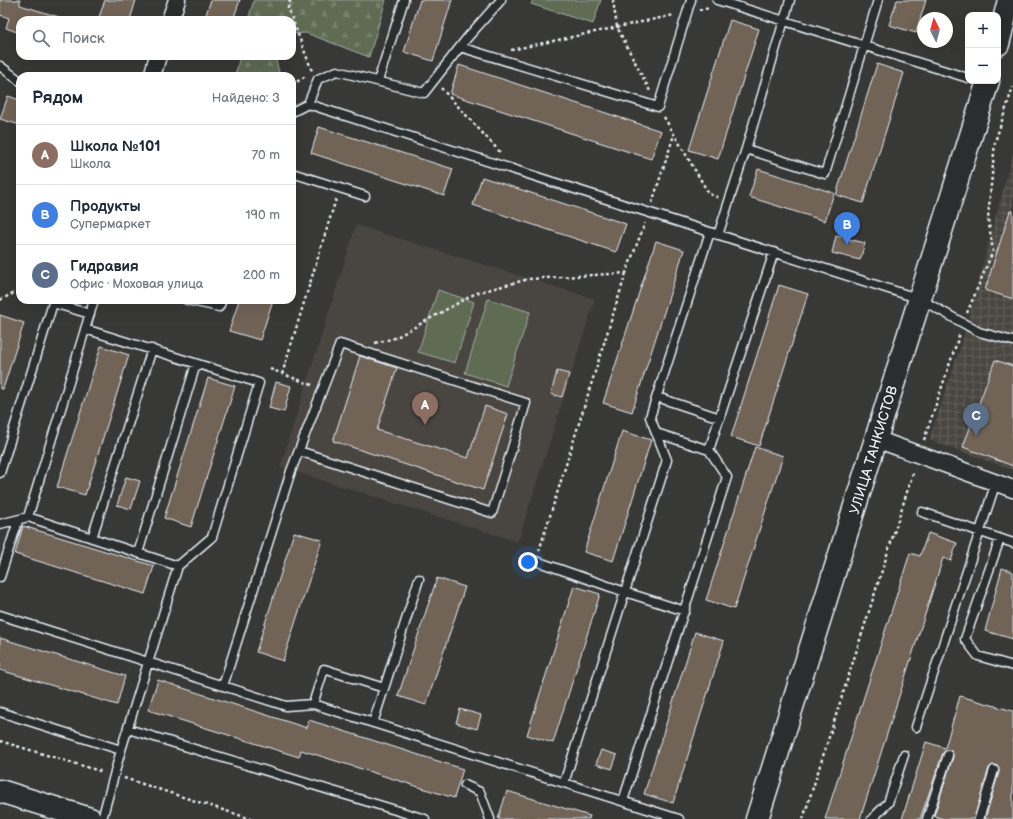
<!DOCTYPE html>
<html lang="ru">
<head>
<meta charset="utf-8">
<style>
	body { margin:0; font-family:"Balsamiq Sans",sans-serif; background:#f6f6f7; color:#1f2937 }
	.controls { position:absolute; right:12px; top:12px; display:grid; overflow:hidden; border-radius:8px; box-shadow:0 4px 16px #0002 }
	.controls button { width:36px; height:36px; display:grid; place-items:center; padding:0; border:0; border-bottom:1px solid #e0e1e3; background:#fff; color:#1f2937; font:20px sans-serif }
	.compass { position:absolute; left:917px; top:12px; width:36px; height:36px; border-radius:50%; background:#fff; box-shadow:0 4px 16px #0002; rotate:354deg }
	.you { position:absolute; left:528px; top:562px; width:14px; height:14px; margin:-10px; border:3px solid #fff; border-radius:50%; background:#1a73e8; box-shadow:0 0 0 6px #1a73e833 }
	.badge { display:grid; place-items:center; width:26px; height:26px; border-radius:50%; background:#d93025; color:#fff; font-size:13px; font-weight:700 }
	.pin { position:absolute; translate:-50% -33px; filter:drop-shadow(0 1px 2px #0008) }
	.pin::after { content:''; position:absolute; top:21px; width:14px; height:12px; background:inherit; clip-path:polygon(0 0,100% 0,50% 100%) }
	.list { margin:0; padding:0; list-style:none }
	h2 { display:flex; justify-content:space-between; align-items:center; height:52px; margin:0; padding:0 16px; font-size:17px }
	h2 small { font-size:13px; font-weight:400; color:#747a83 }
	.list li { display:grid; grid-template-columns:26px 1fr auto; gap:12px; align-items:center; box-sizing:border-box; height:60px; padding:0 16px; border-top:1px solid #e0e1e3 }
	.list b { display:block; font-size:15px; white-space:nowrap }
	.list p { margin:0; font-size:13px; white-space:nowrap; color:#747a83 }
	.list em { font-size:13px; font-style:normal; color:#747a83 }
	.icon { flex:none; width:22px; height:22px; fill:none; stroke:currentColor; stroke-width:2; stroke-linecap:round; stroke-linejoin:round }
	.map { position:relative; flex:none; width:1013px; height:819px; overflow:hidden }
	.search { position:absolute; background:#fff; box-shadow:0 4px 16px #0002; left:16px; top:16px; width:280px; height:44px; display:flex; align-items:center; gap:10px; box-sizing:border-box; padding:0 14px; border-radius:12px; color:#747a83; font-size:15px }
	.panel { position:absolute; background:#fff; box-shadow:0 4px 16px #0002; left:16px; top:72px; width:280px; height:232px; border-radius:12px }
	.map>svg:first-child { display:block }
	.built { fill:#494540 }
	.industrial { fill:url(#industrial-grid) }
	.forest { fill:url(#forest-firs); stroke:#a3aea6 }
	.pitch { fill:#5e6c53; stroke:#a3aea6 }
	.building { fill:#716357; stroke:#e8f1f8 }
	.lines { fill:none; stroke-linecap:round; stroke-linejoin:round }
	.lane-casing { stroke:#e8f1f8; stroke-width:11 }
	.street-casing { stroke:#e8f1f8; stroke-width:19 }
	.secondary-casing { stroke:#e8f1f8; stroke-width:25 }
	.path { stroke:#e8f1f8; stroke-width:2.5; stroke-dasharray:3 3; stroke-linecap:butt }
	.lane { stroke:#2a2d2e; stroke-width:8 }
	.street { stroke:#2a2d2e; stroke-width:16 }
	.secondary { stroke:#2a2d2e; stroke-width:22 }
	.labels { text-anchor:middle; stroke-width:3; stroke-linejoin:round; paint-order:stroke }
	.street-label { font-size:14px; fill:#e8f1f8; stroke:#2a2d2e }
</style>
</head>
<body>
<div class="map">
<svg width="1013" height="819" viewBox="0 0 1013 819">
	<defs>
		<pattern id="industrial-grid" width="8" height="8" patternUnits="userSpaceOnUse"><rect width="8" height="8" fill="#494540"/><path d="M0 4h8M4 0v8" fill="none" stroke="#63605c"/></pattern>
		<pattern id="forest-firs" width="22" height="20" patternUnits="userSpaceOnUse"><rect width="22" height="20" fill="#5e6c53"/><path d="M5 1l3.5 6h-7zM16 11l3.5 6h-7z" fill="#75816c"/></pattern>
	</defs>
	<rect width="100%" height="100%" fill="#383836"/>
	<filter id="ink" filterUnits="userSpaceOnUse"><feTurbulence type="fractalNoise" baseFrequency=".025" numOctaves="2"/><feDisplacementMap in="SourceGraphic" scale="8" xChannelSelector="R" yChannelSelector="G"/><feConvolveMatrix kernelMatrix="1 2 1 2 8 2 1 2 1" color-interpolation-filters="sRGB"/></filter>
	<g filter="url(#ink)">
		<path class="built" d="M356,225l239,74 -77,243 -238,-75z"/>
		<path class="industrial" d="M1013,153v317l-84,-30 34,-101z"/>
		<path class="forest" d="M254,0h132l-17,57 -63,-24 -14,1v-14h-44z
			M240,56h35l5,20h-45z"/>
		<path class="pitch" d="M533,0h68l-8,24 -62,-20z
			M438,290l36,12 -19,61 -37,-11z
			M488,299l42,13 -24,74 -41,-13z"/>
		<path class="building" d="M0,0h20v5l39,12v3h-39v13l-14,-5 3,-10 -9,-3z
			M105,0h31l-6,20h-32z
			M211,0h29l-7,20h-29z
			M420,0h32l-19,61 -29,-9z
			M897,0h29l-10,33 -27,-8z
			M730,20l29,9 -41,130 -29,-9z
			M877,64l27,9 -41,130 -27,-8z
			M459,65l202,66 -10,28 -201,-65z
			M8,96l12,4v25l-20,-6z
			M319,127l134,42 -9,27 -133,-43z
			M758,169l76,24 -9,28 -76,-24z
			M482,177l144,47 -10,28 -143,-47z
			M1010,211h3v88l-28,-9z
			M836,236l29,7 -5,17 -28,-7z
			M656,241l28,9 -52,162 -29,-9z
			M779,285l29,9 -49,152 -28,-9z
			M239,300h34l-13,40 -31,-9z
			M0,315l24,8 -21,66h-3z
			M101,346l28,9 -44,140 -28,-8z
			M360,356l37,12 -20,62 91,28 17,-52 23,8 -25,76 -150,-49z
			M995,360l18,6v100l-50,-19z
			M557,371l12,3 -7,23 -11,-3z
			M208,378l27,8 -44,141 -27,-9z
			M276,382l15,4 -7,26 -15,-4z
			M622,431l29,9 -38,121 -29,-9z
			M755,447l28,9 -49,153 -28,-9z
			M126,477l14,4 -9,28 -14,-4z
			M23,526l131,40 -9,28 -130,-40z
			M294,532l28,8 -39,121 -27,-9z
			M928,533l29,10 -6,18 -8,-3 -83,261h-35l85,-266 10,3z
			M1002,568l11,4v67l-28,-8z
			M437,578l28,9 -39,118 -28,-9z
			M574,586l26,8 -47,149 -26,-8z
			M695,632l29,9 -51,162 -29,-9z
			M0,638l125,38 -8,29 -117,-35z
			M158,680l149,48 2,-8 154,49 -9,29 -153,-48 -2,7 -151,-47z
			M960,696l53,15v108h-28l14,-47 -1,-5 -3,-2 -6,3 -15,51h-30l-10,-3 19,-59 -1,-5 -5,-2 -4,3 -23,66h-18l24,-77 19,6z
			M460,709l21,6 -4,14 -21,-6z
			M601,750l16,5 -5,14 -16,-5z
			M507,791l83,25 -1,3h-91z"/>
		<g class="lines">
			<defs>
				<path id="lane" d="M717,0l251,78
					M460,47l198,60 33,-107
					M0,66l20,15
					M378,81l26,-81
					M308,104l612,195 59,33 34,9
					M292,112l16,-8 10,-25 19,-8 87,22 43,-55 34,-38
					M746,149l79,25 53,-174
					M292,173l73,23
					M718,235l28,-86 44,-149
					M187,300l32,7 3,-7
					M53,303l37,11
					M85,329l174,54 -47,154 -34,29 -57,184 -19,69
					M657,397l63,21
					M656,433l53,17
					M0,473l54,-173
					M922,512l91,31
					M28,517l66,-217
					M0,524l28,-7 150,49
					M92,538l60,-189
					M1000,539l-35,100 13,17 35,10
					M138,553l58,-189
					M536,561l89,31 60,19
					M0,577l18,-56
					M0,615l286,91 27,-2 366,115
					M223,686l68,-215 49,-127 186,59 -34,110 -193,-62
					M313,704l11,-35 60,19
					M0,712l121,38
					M373,723l46,-144
					M916,727l80,-245
					M128,729l297,90
					M564,783l103,-323 -17,-43 60,-185
					M465,785l15,7 10,27
					M623,801l104,-324 -18,-27 65,-198
					M872,819l16,-16 16,-48
					M927,819l21,-64
					M979,819l15,-49"/>
				<path id="street" d="M170,20l7,-20
					M152,76l6,-20
					M876,439l137,50"/>
				<path id="secondary" d="M998,44l11,-44
					M0,791l90,28
					M757,819l231,-738"/>
			</defs>
			<use href="#lane" class="lane-casing"/>
			<use href="#street" class="street-casing"/>
			<use href="#secondary" class="secondary-casing"/>
			<path class="path" d="M290,0l-2,8 24,63
				M613,0l4,27 34,66
				M699,10l11,-2
				M511,50l163,-35
				M292,85l15,-10
				M441,88l59,64
				M664,117l45,77 11,4
				M652,203l22,-68
				M0,300l20,-10
				M967,313l26,-62 -5,-33 7,-76 18,-55
				M375,343l20,-5 81,-45 53,-14 97,-6 19,-50
				M270,369l42,16
				M282,374l54,-175
				M924,440l36,-107
				M539,551l87,-278
				M0,741l103,31
				M124,778l127,41
				M803,819l111,-349"/>
			<use href="#lane" class="lane"/>
			<use href="#street" class="street"/>
			<use href="#secondary" class="secondary"/>
		</g>
	</g>
	<g class="labels">
		<g class="street-label">
			<text transform="translate(873 450) rotate(-73)" y="5">УЛИЦА ТАНКИСТОВ</text>
		</g>
	</g>
</svg>
<div class="controls">
<button>+</button>
<button>−</button>
</div>
<svg class="compass" viewBox="-18 -18 36 36"><path d="M0-13l5 13h-10z" fill="#e53935"/><path d="M0 13l5-13h-10z" fill="#747a83"/></svg>
<div class="you"></div>
<div class="pin badge" style="left:425px;top:425px;background:#8d6e63">A</div>
<div class="pin badge" style="left:847px;top:245px;background:#3f7fe0">B</div>
<div class="pin badge" style="left:976px;top:436px;background:#5c6f8a">C</div>
<div class="search"><svg class="icon" aria-label="search" viewBox="0 0 24 24"><circle cx="10" cy="10" r="6"/><path d="M15 15l6 6"/></svg>Поиск</div>
<section class="panel">
<h2>Рядом<small>Найдено: 3</small></h2>
<ul class="list">
<li><span class="badge" style="background:#8d6e63">A</span><div><b>Школа №101</b><p>Школа</p></div><em>70 m</em></li>
<li><span class="badge" style="background:#3f7fe0">B</span><div><b>Продукты</b><p>Супермаркет</p></div><em>190 m</em></li>
<li><span class="badge" style="background:#5c6f8a">C</span><div><b>Гидравия</b><p>Офис · Моховая улица</p></div><em>200 m</em></li>
</ul>
</section>
</div>
</body>
</html>
